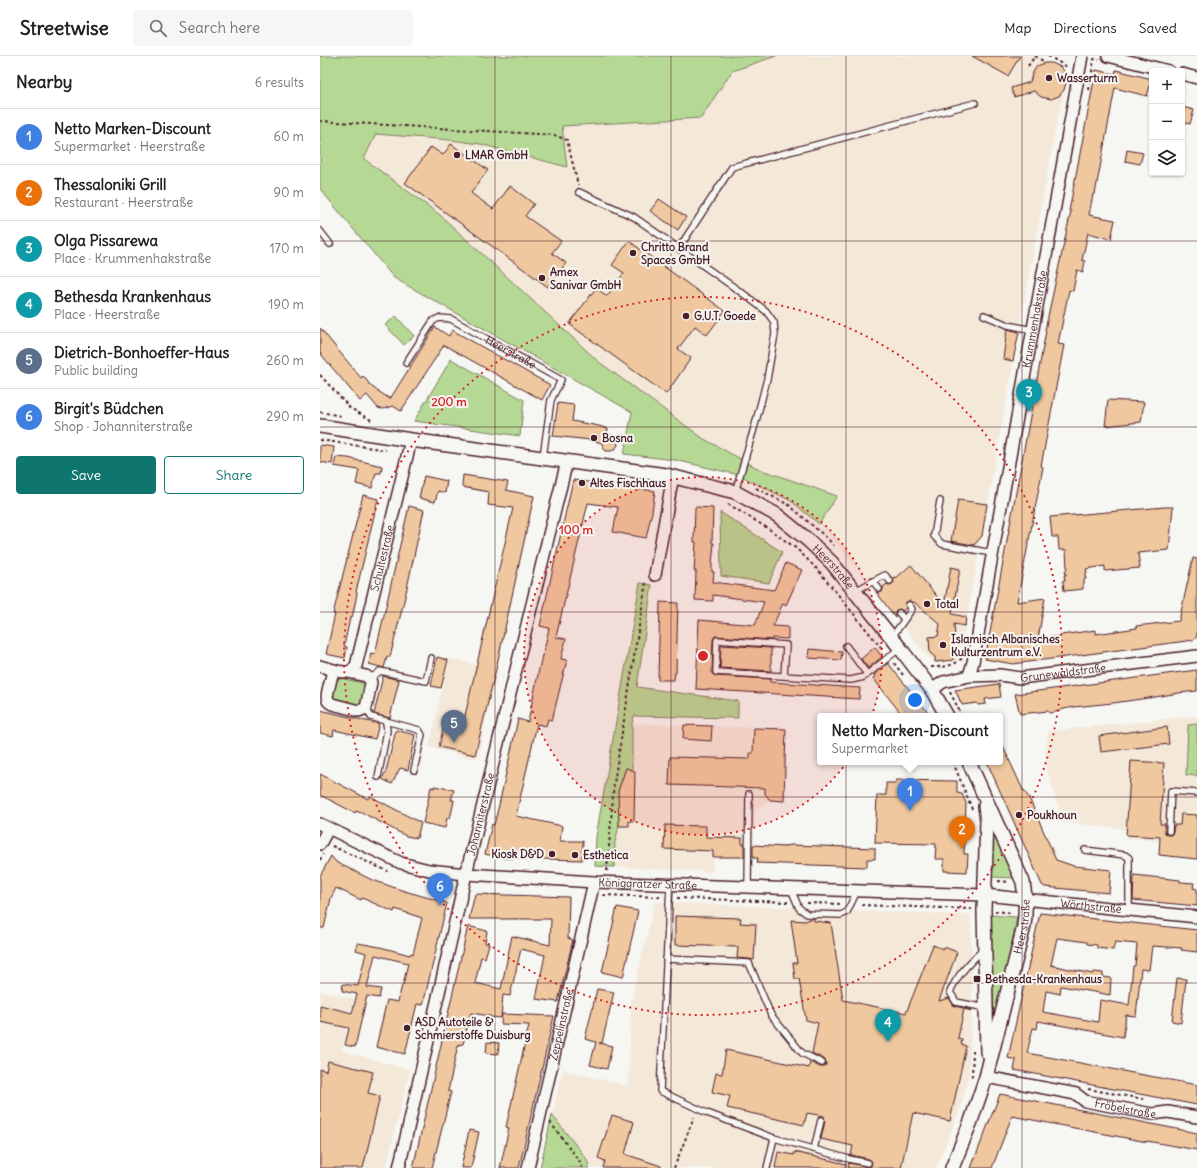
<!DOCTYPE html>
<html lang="en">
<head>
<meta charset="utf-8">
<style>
	body { margin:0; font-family:Delius,sans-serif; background:#f6f6f6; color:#222 }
	.controls { position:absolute; right:12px; top:12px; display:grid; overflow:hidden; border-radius:4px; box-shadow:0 1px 3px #0004 }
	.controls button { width:36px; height:36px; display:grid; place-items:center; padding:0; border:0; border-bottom:1px solid #e0e0e0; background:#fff; color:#222; font:20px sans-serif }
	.you { position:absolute; left:595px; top:644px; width:14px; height:14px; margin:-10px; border:3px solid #fff; border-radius:50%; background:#1a73e8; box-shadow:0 0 0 6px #1a73e833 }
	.badge { display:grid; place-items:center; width:26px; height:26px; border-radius:50%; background:#0f766e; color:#fff; font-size:13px; font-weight:700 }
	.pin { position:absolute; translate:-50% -33px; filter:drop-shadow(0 1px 2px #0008) }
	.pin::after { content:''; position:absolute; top:21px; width:14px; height:12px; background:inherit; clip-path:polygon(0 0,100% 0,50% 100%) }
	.popup { position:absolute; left:497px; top:657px; width:186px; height:52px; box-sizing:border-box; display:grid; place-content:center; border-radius:4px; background:#fff; filter:drop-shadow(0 1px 3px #0005); font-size:13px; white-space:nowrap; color:#767676 }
	.popup b { font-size:15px; color:#222 }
	.popup::after { content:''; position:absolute; left:50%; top:100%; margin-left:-8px; border:8px solid transparent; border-top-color:#fff }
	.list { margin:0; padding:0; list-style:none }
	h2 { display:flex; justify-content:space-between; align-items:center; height:52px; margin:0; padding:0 16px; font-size:17px }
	h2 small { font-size:13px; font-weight:400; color:#767676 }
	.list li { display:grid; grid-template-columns:26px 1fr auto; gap:12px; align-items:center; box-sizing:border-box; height:56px; padding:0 16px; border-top:1px solid #e0e0e0 }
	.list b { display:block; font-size:15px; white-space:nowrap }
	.list p { margin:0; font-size:13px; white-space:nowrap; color:#767676 }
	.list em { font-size:13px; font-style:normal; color:#767676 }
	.actions { display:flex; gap:8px; padding:12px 16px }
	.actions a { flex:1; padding:9px 0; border:1px solid #0f766e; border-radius:4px; text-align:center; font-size:14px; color:#0f766e }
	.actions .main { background:#0f766e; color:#fff }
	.icon { flex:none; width:22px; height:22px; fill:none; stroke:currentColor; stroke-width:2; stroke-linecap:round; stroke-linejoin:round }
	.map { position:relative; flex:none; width:877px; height:1112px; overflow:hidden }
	header { display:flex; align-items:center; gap:24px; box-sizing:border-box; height:56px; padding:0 20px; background:#fff; border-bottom:1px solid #e0e0e0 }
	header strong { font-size:19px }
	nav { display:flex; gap:22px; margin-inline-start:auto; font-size:14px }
	.search { width:280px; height:36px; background:#f6f6f6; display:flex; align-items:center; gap:10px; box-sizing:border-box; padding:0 14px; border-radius:4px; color:#767676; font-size:15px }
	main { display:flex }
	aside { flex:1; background:#fff }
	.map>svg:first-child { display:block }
	.built { fill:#f4e8d9 }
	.green { fill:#b5d994; stroke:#807c60 }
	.building { fill:#efc89f; stroke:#4a1f2b; fill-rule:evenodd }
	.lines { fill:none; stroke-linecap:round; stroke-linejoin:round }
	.service-casing { stroke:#4a1f2b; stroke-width:8 }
	.minor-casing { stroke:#4a1f2b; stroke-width:14 }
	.tertiary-casing { stroke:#4a1f2b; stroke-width:16 }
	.path { stroke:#4a1f2b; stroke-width:2; stroke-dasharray:3 3; stroke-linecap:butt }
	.service { stroke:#f6f6f2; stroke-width:5.5 }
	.minor { stroke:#f6f6f2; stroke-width:11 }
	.tertiary { stroke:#f6f6f2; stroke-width:13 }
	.grid { fill:none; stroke:#4a1f2b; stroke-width:1; stroke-opacity:0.55 }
	.ring { fill:none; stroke:#d62828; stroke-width:2; stroke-dasharray:2 4 }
	.poi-dot { fill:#4a1f2b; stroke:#f6f6f2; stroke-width:1.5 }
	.labels { text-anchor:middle; stroke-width:4; stroke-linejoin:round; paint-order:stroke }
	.poi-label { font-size:11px; font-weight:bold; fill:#4a1f2b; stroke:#f6f6f2; text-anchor:start }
	.street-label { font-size:11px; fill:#4a1f2b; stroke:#f6f6f2 }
	.centre { fill:#d62828; stroke:#f6f6f2; stroke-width:2 }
	.ring-label { font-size:12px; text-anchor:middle; font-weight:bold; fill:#d62828; stroke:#f6f6f2; stroke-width:4; stroke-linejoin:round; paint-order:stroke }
</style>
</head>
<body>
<header>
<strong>Streetwise</strong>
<div class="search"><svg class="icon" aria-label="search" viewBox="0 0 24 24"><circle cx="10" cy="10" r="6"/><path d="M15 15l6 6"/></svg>Search here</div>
<nav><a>Map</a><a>Directions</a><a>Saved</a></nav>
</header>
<main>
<aside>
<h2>Nearby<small>6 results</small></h2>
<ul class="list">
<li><span class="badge" style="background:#3f7fe0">1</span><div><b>Netto Marken-Discount</b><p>Supermarket · Heerstraße</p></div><em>60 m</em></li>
<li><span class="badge" style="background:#e8710a">2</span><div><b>Thessaloniki Grill</b><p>Restaurant · Heerstraße</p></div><em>90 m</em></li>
<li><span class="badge" style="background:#0f9aa8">3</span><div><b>Olga Pissarewa</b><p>Place · Krummenhakstraße</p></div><em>170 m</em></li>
<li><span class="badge" style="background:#0f9aa8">4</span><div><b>Bethesda Krankenhaus</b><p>Place · Heerstraße</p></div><em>190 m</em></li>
<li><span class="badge" style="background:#5c6f8a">5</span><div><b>Dietrich-Bonhoeffer-Haus</b><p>Public building</p></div><em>260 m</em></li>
<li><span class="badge" style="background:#3f7fe0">6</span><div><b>Birgit's Büdchen</b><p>Shop · Johanniterstraße</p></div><em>290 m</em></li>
</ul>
<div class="actions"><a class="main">Save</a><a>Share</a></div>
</aside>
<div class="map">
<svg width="877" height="1112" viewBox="0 0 877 1112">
	<rect width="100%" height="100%" fill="#f6f6f2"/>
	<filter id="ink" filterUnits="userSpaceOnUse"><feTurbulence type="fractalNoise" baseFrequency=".025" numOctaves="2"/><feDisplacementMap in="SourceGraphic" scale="8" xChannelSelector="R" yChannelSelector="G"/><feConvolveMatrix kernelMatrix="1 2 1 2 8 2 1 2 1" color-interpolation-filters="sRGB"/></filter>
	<g filter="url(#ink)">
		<path class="built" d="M456,0h262l10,6 4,1 9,4 5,7v9l-8,33 -99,544 -6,2 -15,2 -12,-9 -93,-116 -14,-15 17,-28 -77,-27 -55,-30 -105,-77 -159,-147 -76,-56 -44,-45 242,12 139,-8 31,-47z
			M129,603l49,10 -21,90 -48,-12z
			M877,660v137l-37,-12 -34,-3v-9l-63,-7 -18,-59 3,-32z
			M312,667l154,6 -2,72 -14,-1 -15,12 -1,46 -41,-1 -1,15 -98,-5 1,-25 4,-16v-37l7,-21 6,1z
			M335,846l314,13 2,2 1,94 -3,66 -10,35 -23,56h-346l-4,-10 -34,-43 11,-45 66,16 2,-85z
			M0,935l34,8 -12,52 68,19 -24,98h-66z"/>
		<path class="green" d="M0,0h456l-44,15 -31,47 -139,8 5,41 -87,-23 -30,-4 -74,-6 -12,25 76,56 159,147 105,77 55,30 78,27 -18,28 -28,-23 -52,-26 -64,-15 -51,-6 8,-42 -238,-134 -74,-89z
			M76,260l18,20 -10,9 -19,-20z
			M131,303l73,41 -4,36 -106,-15z
			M400,456l62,40 -13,31 -48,-7z
			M320,527l12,2 -15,102 101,14v17l-104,-2 -2,7v47l-6,-2 -7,21v37l-4,16 -1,25 -19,-1 1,-29z
			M21,622l26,6c-1,5 -1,14 -5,18 -4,5 -22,2 -26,-3 -4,-4 -2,-7 -2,-12 1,-5 2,-7 7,-9z
			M877,668v52l-11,-1 2,-50z
			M674,776l21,46 -24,-1 1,-43z
			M669,859l28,2 -21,101 -2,1h-2z
			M232,1059l34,43 4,10h-50z"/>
		<path class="building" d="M652,0h48l-12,20z
			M725,7h7l9,4 5,7v9l-2,7 -5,6 -8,3 -10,-2 -7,-6 -20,6 -3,-9 19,-6 2,-8 5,-8z
			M776,14l19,4 1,-4 36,9 -5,17 -32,-8 -20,106h-2l-4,21 26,5 -4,19 -23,-6 -6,27 3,1 -2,11 -6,-2 -4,21 -4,-1 -11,54 6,1 -23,121 2,1 -26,135 28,-4 -7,41 23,-3v-1l35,-5v4l41,-6 -1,-2 43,-5 14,-63 4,1v77l-3,4 -181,24 -28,-5 61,-328 -1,-1 26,-119h-2z
			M862,51l12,3 -4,14 -8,-2z
			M131,88l37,26 -17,23 22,16 17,-23 24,18 -9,12 36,25 -9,12 14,10 -18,24 -143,-104 26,-36 12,8z
			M807,94l16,3 -3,11 -15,-3z
			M339,143l27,18 -8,13 -28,-19z
			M309,185l96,70 -18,24 -12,-9 -17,23 13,9 -25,36 -97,-70 27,-36 11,8 17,-23 -12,-8z
			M115,271l14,9 3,-6 98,55 -8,15 -98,-55 -43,66 -8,-5 -10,3 -5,-1 -11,-13 -7,6 -40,-48v-25l41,50 2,-2 9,11 18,12z
			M687,273l12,3 -6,29 -10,-2z
			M788,344l36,2 -3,20 -36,4z
			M238,347l16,2 -2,16 27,5 9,3 -1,3 9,6 2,7 -3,4 -4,2h-5l-3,-3 -1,-5 -11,-3 -38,-4z
			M0,389l14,2 -2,17 -12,-2z
			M16,401l12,1 34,8 -1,7h-5l-4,15 -16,-4 3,-14 -25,-4z
			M143,419l45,7 -2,8 28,6 -38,173 -21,86 -36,-8 4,-18 18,4 52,-225 -25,-3 1,-13 -27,-5z
			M104,420l23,5 -2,12 -7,-2 -3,11 -16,-4z
			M253,424l82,11 -3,21 -6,26 -33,-6 5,-25 -30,-4 -32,134 10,2 -5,20 6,1 -15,60 -4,-1 -2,7 -9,-2 -21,92 46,10 -2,15h23l-1,19 -79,-2 -18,-4 7,-30 2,1 5,-20 19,-86 10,3 14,-67h1l6,-27 -9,-2z
			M43,439l15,4 -22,93 1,1 -1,6 -4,19h-2l-6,28 3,1 -2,11 -19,-4 9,-40h-2z
			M638,444l29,4 -5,32 -8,9 -23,-4z
			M89,450l15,4 -19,87 -15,60h-3l-3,11 -15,-4 2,-11 4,1z
			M375,451l18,1 -1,35h2l-2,21v8h2l-1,10 61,8 12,-27 16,7 -16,35 -3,-2 -10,23 15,1v12l-16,-1v2l-57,-4 -2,4 -1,34 4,2 54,3v3l90,6 -1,11 -163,-10 3,-69 56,5 9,-23 -51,-7v6l-18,-1 1,-29h-2l2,-29h-2z
			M845,451h8l-4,43 -31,3 2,15 -35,3v-5l-19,3 1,4 -2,1 1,5h-2v5h-1v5l-19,2 -1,-11h2l-1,-5h2l-1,-5h2l-1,-20h-7l-1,-13h-6l-2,-20z
			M591,509l33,40 7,-38 9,2 -8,45 14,3 -1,9 -11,-2 2,27 -3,4v5l-18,2v-5l-5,-4 -1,-16 9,-1 2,-12 -26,-22 -1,1 -3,-2h-2l-3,2 1,5 -3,3 -3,-2 -4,1 -1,2v5l-19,-25 3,1 3,-1 1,-3v-2l4,-3 2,1 3,-1 2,-2 -1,-4 2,-1 1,1z
			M340,546l18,1 -2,70h-1l-1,7h-16z
			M401,589l50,3v23l-51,-3z
			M555,591l7,10 -14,11 -7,-9z
			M489,593l33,3 -1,8 -33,-2z
			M117,601l11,3 -7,28 -10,-2z
			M568,607l16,20 27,33h-28l-30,-38 2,-2 -1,-1z
			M877,614v21l-18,2 -24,4 -42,6 -40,4 -13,3v1l-11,2 -1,-2 -28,3 -5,-20z
			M63,620l16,4 -9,38 -16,-4z
			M679,628l2,13 -16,2 1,5 -8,1 -1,-2 -15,2 -7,-15z
			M0,654l59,14 -4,15 -41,-9 -1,6 -13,-3z
			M364,669l28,1 -1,15 -28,-2z
			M847,671l2,17 -68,8 -2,-16z
			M434,672l32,1 -2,72 -14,-1 -5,-6v-6l-96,-3 1,-28 80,2v-6h3z
			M76,674l19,5 -7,35 -8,-2 -8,16 -10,-5 4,-8z
			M680,684l23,50h1l6,10 26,60 18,6 37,4 -2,23 -64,-6 -3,-2 -55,-123h13z
			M811,705l33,2 -4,61h5v9l2,2h4l2,-3 1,-7h6l1,-11 16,1v44l-38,-4 1,-18 -34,-2z
			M306,712l9,3 -1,50h-5v5h-10l-1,-35z
			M0,718l48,25 2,-3 51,27 -4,15 -11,-2 -45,-24v1l-5,-2 -1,2 -35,-18z
			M576,724l61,1v12l5,1 4,9 -2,51h4l-1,18 -23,-1v-12h-9l1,-15 -61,-1 2,-48h9v-12h10z
			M114,730l20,4 -3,10h3l-2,10 -2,8h-3l-2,10 -22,-5 8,-36 3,1z
			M345,769l41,1v11l36,1v6h2v13h-31v-6l-49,-2z
			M433,789l31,2v-1l8,-1 83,3v11h-8v8l-110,-4 1,-5h-5z
			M11,800l5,6 34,17 31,11 46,13 -24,102 -6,-1 -12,50 -29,-7 11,-47 11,2 4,-17h1l5,-22 -33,-8 -8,32 14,2 -2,9 -12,-2 -12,51 -10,-2 4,-17 -29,-6v-17l32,8 5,-19 -15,-3 1,-7 15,2 8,-33 -10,-3 2,-7 22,4 30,8 1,-2 2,1 9,-36 -27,-9 -1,3 -32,-14 -1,2 -25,-12 -5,10 -7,30h-4v-52z
			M814,819l46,5v2l14,1 -1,5 4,1v17l-64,-6z
			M155,838l94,3 -1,41 5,2 -15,62 -22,-3 9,-44 -24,-6 -11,47 -7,-1 -2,23 -11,-1v-1l-19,-3 -8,31 -5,1 -10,46 3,1 -19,76h-19l55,-242 19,5 -2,12 4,1 -4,14 -4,-1 -6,26 26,6 11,-53 38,9 1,-26h-82z
			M297,851l21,4 -15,66 -21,-5z
			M720,857l157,17v22l-16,-2 1,-2 -30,-2 -3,24 -8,-1 -5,47 -10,-1 -3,22 -85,-16 -1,8 -4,-1 -6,25 170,32v20l-183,-35 2,-10 -8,-2zM737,882l30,4v2l10,1v3l16,2 2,-8 22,2 -2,22h-2l-4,39 -29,-5 -2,22 -55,-10 3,-21 14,3 1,-8 49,9 1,-17 -8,-1v-4l-9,-1 -1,2 -42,-9z
			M355,860l66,2 -1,5 16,1 -2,36 -5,-1 -12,-1 1,-11 -63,-2z
			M491,862h3v3l17,2 12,77 63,13 27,-68 10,4 1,-2 13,5 -18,49 10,-3 5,8 18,4v1l-8,-2 -6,29 4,2 -1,4 5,2 -16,75 -37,-8 -12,55h-53l1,-5 19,4 3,-1 1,-4 -3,-3 -18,-4 2,-9 -32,-7 4,-18 -1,-5 -17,-3 -3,12 -77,-17 3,-12 -18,-4 4,-19 6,1 4,-24 83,18 1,-6 10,5h3l3,-2v-3l-2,-3 -12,-6 6,-30 -12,-3 -7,-41h-4l-2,-16h4l-6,-43 15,1z
			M857,922l9,1 -5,44 -9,-2z
			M277,933l17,3 -12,51h-3l13,3 -5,23 -17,-4 6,-23 -11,-3z
			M182,958l52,2 -35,152h-19l9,-40 -3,-1 23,-102 -28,-1z
			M167,986l12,1 -1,11 -12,-1z
			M8,1005l45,11 -5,21 12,3 -17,72h-43v-99l6,2z
			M680,1038l197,39v17l-50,-9v1l-135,-26 -20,52h-21z
			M292,1059l22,7 -9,32 36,12v2h-58l2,-7 -7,-3z
			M149,1074l10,2 -8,36h-10z
			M458,1096l16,3v-3l52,12 -1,4h-70z"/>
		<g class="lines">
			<defs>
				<g id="service">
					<path d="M259,136l55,25 111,78 21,16 8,11 1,12 -8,45 -12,46 -20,67"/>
					<path d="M0,175l10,13"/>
					<path d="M359,192l53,-81 243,-64"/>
					<path d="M664,259l24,10 25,5"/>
					<path id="s1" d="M86,307l27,-42 6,-3 12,1 110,61 -10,20 -8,57"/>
					<path d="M620,445l-6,35 8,8 50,9"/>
					<path d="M553,525l6,8"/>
					<path d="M535,535l30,-16 5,6"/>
					<path d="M579,557l5,6"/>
					<path d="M572,581l20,-28 -3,-4"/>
					<path d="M526,590l21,28"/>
					<path d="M464,620l2,-31 -69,-5 -1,32 135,8 13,-3 36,-29"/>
					<path d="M50,623l10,-8 46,10 5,-23"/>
					<path d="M46,652l5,9 48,13 3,5 -8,35"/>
					<path d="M58,721l9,-46 -1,-9"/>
					<path d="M849,775l2,-40 26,2"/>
					<path d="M765,794l40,5 4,3v52"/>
					<path d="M350,828l-10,207 47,22 67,25 -7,30"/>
					<path d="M428,831l1,-93"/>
					<path d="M471,833l8,19 8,6 34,1 6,-3 10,-21"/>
					<path d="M664,893c-14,13 -27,26 -34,43l6,10 30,6"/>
					<path d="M346,903l83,4 22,52 31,38 20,10"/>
					<path d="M454,1082l75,21 19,4"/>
					<path d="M494,1093l7,-29"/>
				</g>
				<g id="minor">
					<path d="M788,0l61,15"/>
					<path d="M862,18l15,4"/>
					<path d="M335,519l18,-99"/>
					<path id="s2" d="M0,610c8,2 19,7 27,6 4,0 6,-3 9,-6l55,-226"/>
					<path d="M13,614l-6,26 1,5 4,3 27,7 7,-3 5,-25 -1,-4 -4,-3 -18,-4"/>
					<path id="s3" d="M649,620l4,-14 109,-606"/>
					<path id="s4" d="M612,634l11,-8 26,-6 31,-1 20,3 177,-22"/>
					<path id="s5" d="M0,768l81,39 28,7 37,4 128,8 391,13 212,22"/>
					<path d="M0,788l8,-15"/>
					<path id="s6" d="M666,1021l90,17 9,7 67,13 16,-2 29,5"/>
					<path id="s7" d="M79,1112l67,-294 101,-413"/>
					<path id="s8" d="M208,1112l66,-286"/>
				</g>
				<g id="tertiary">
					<path id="s9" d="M0,370l91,14 255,35 69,17 42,23 32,26 23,22 68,85 32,42 15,26"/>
					<path d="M665,750l2,14 -3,90 3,142"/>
					<path id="s10" d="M632,1112l19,-47 15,-44 38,-151c2,-16 2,-28 -1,-44l-54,-120"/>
				</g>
			</defs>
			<use href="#service" class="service-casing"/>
			<use href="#minor" class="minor-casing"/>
			<use href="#tertiary" class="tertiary-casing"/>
			<path class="path" d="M715,0l8,5
				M728,0l21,12
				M708,10l7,-10
				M769,34l5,-31 5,1
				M0,65l234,14 13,5 11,45
				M0,319l30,33 23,13
				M0,356l22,4
				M0,384l66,10
				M436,432l33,17 39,34 6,7
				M408,448l41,25 28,20 21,21 65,80
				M574,607l9,12
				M611,611c12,0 21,0 30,-8h2
				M630,636l12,24
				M633,706l19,47
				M12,790l44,20 12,5
				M0,804l3,-6
				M287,815l7,-88 32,-201
				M678,825l11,1
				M283,839l57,2
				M357,842l111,4
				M487,847l35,1
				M541,849l110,4v1
				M675,855l18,2
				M652,1021l1,-26
				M768,1033l55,10
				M230,1066l30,40 2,6
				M354,1112l20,-51"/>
			<use href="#service" class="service"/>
			<use href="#minor" class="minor"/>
			<use href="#tertiary" class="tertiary"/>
		</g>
	</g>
	<path class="grid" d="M175,0v1112M351,0v1112M526,0v1112M702,0v1112M0,185h877M0,371h877M0,556h877M0,741h877M0,927h877"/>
	<circle cx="383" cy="600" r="179" fill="#d62828" fill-opacity=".12"/>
	<g class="ring">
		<circle cx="383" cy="600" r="179"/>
		<circle cx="383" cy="600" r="359"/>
	</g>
	<g class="poi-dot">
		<circle cx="729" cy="22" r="4"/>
		<circle cx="137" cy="99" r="4"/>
		<circle cx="313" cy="197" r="4"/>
		<circle cx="222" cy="222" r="4"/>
		<circle cx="366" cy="260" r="4"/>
		<circle cx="274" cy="382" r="4"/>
		<circle cx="262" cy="427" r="4"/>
		<circle cx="607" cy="548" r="4"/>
		<circle cx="623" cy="589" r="4"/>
		<circle cx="699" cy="759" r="4"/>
		<circle cx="232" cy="798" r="4"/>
		<circle cx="255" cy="799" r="4"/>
		<rect x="653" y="919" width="8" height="8" rx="2"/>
		<circle cx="87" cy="972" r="4"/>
	</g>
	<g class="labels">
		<g class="poi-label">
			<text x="737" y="26">Wasserturm</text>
			<text x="145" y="103">LMAR GmbH</text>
			<text x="321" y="195">Chritto Brand<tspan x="321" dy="13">Spaces GmbH</tspan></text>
			<text x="230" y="220">Amex<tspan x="230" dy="13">Sanivar GmbH</tspan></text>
			<text x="374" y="264">G.U.T. Goede</text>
			<text x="282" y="386">Bosna</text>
			<text x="270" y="431">Altes Fischhaus</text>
			<text x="615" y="552">Total</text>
			<text x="631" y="587">Islamisch Albanisches<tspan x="631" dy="13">Kulturzentrum e.V.</tspan></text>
			<text x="707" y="763">Poukhoun</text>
			<text x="224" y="802" text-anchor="end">Kiosk D&amp;D</text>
			<text x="263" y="803">Esthetica</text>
			<text x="665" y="927">Bethesda-Krankenhaus</text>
			<text x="95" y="970">ASD Autoteile &amp;<tspan x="95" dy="13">Schmierstoffe Duisburg</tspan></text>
		</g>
		<g class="street-label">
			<text dy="4" stroke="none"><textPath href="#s3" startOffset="363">Krummenhakstraße</textPath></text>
			<text dy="4" stroke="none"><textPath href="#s1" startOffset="137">Heerstraße</textPath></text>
			<text dy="4" stroke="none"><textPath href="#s2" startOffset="150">Schultestraße</textPath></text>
			<text dy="4" stroke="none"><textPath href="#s9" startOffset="545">Heerstraße</textPath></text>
			<text dy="4" stroke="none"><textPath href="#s4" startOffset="135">Grunewaldstraße</textPath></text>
			<text dy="4" stroke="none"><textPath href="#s7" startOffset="363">Johanniterstraße</textPath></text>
			<text dy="4" stroke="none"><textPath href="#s5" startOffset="338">Königgrätzer Straße</textPath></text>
			<text dy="4" stroke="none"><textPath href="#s5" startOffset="782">Wörthstraße</textPath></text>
			<text dy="4" stroke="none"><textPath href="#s10" startOffset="252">Heerstraße</textPath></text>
			<text dy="4" stroke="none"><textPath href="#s8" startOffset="147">Zeppelinstraße</textPath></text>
			<text dy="4" stroke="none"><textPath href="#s6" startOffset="144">Fröbelstraße</textPath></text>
		</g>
	</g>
	<circle cx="383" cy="600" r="6" class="centre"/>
	<g class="ring-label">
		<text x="129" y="350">200 m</text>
		<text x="256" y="478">100 m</text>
	</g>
</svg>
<div class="controls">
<button>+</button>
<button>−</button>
<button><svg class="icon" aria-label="layers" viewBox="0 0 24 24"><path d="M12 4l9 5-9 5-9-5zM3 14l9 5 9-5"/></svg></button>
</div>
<div class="you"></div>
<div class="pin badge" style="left:590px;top:755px;background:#3f7fe0">1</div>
<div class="popup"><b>Netto Marken-Discount</b>Supermarket</div>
<div class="pin badge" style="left:642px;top:793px;background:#e8710a">2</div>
<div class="pin badge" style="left:709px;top:356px;background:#0f9aa8">3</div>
<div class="pin badge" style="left:568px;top:986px;background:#0f9aa8">4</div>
<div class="pin badge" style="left:134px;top:687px;background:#5c6f8a">5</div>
<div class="pin badge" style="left:120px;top:850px;background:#3f7fe0">6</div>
</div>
</main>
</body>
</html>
